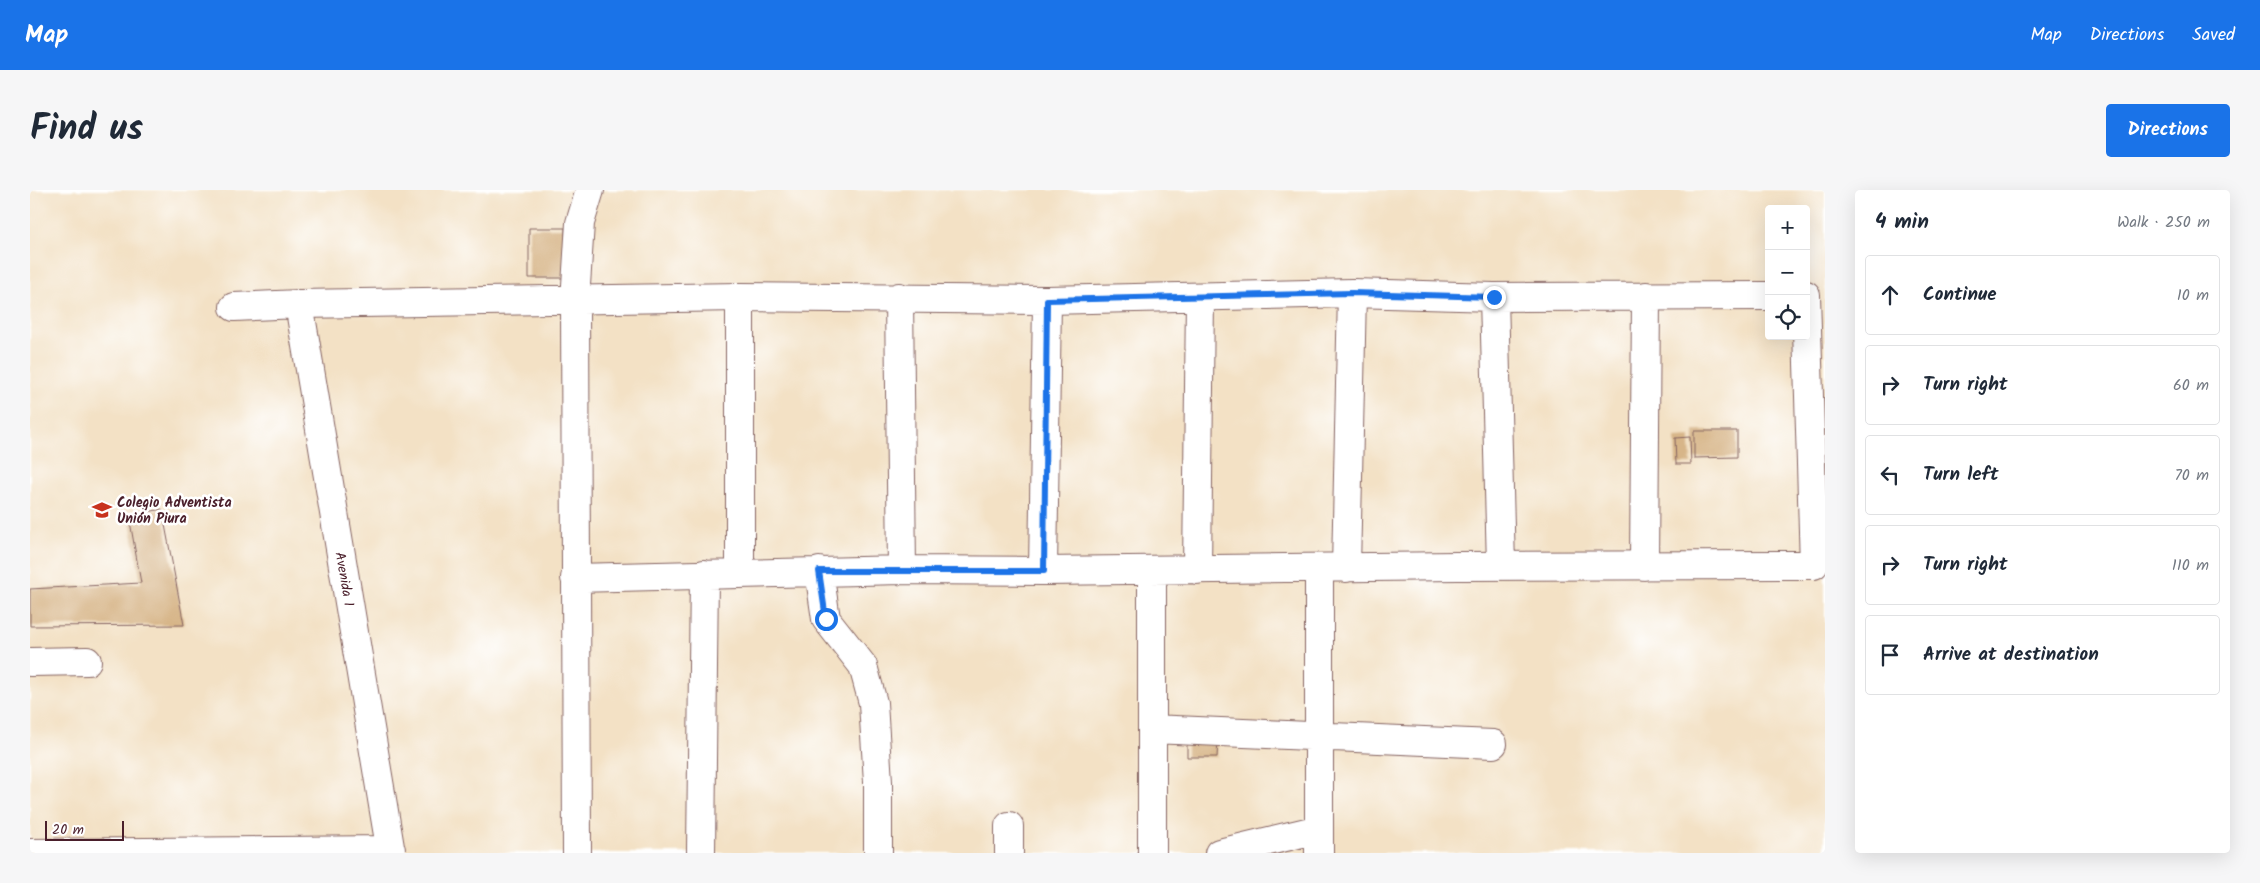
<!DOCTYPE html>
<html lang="en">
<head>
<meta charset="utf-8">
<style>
	body { margin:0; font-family:Kalam,sans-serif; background:#f6f6f7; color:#1f2937 }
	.controls { position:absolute; right:15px; top:15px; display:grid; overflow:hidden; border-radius:5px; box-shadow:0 5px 20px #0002 }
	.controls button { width:45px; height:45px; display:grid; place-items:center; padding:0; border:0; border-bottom:1px solid #e0e1e3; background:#fff; color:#1f2937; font:25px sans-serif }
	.scale { position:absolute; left:15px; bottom:12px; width:79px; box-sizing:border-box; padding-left:5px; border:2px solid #4a1f2b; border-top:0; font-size:14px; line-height:18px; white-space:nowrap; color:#4a1f2b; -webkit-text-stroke:4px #fff; paint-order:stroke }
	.stop { position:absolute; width:15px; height:15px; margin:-11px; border:4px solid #1a73e8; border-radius:50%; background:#fff }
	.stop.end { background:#1a73e8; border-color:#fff; box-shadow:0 1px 5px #0008 }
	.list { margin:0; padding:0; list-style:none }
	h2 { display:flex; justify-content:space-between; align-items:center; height:65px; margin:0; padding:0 20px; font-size:21px }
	h2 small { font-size:16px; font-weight:400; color:#747a83 }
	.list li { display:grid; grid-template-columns:32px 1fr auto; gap:15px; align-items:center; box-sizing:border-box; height:80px; margin:0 10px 10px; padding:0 10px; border:1px solid #e0e1e3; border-radius:5px }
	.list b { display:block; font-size:19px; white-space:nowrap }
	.list em { font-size:16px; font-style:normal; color:#747a83 }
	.icon { flex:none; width:28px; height:28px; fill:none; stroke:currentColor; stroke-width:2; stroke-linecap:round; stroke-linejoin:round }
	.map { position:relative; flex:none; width:1795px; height:663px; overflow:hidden; border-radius:5px }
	header { display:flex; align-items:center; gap:30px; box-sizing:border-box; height:70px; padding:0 25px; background:#1a73e8; color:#fff }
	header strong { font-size:24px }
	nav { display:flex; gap:28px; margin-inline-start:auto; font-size:18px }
	.intro { display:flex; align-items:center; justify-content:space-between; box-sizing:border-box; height:120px; padding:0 30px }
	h1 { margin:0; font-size:35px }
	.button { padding:12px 22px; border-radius:5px; background:#1a73e8; color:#fff; font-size:18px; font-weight:700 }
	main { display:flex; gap:30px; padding:0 30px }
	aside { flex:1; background:#fff; border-radius:5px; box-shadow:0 5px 20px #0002 }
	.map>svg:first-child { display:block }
	.building { fill:#d7b588 }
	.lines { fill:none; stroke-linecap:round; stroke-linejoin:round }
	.minor-casing { stroke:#856361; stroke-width:30 }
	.minor { stroke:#fff; stroke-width:28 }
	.route { stroke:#1a73e8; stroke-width:6 }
	.labels { text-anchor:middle; stroke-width:5; stroke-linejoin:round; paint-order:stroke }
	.poi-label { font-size:14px; font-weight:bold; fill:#4a1f2b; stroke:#fff; text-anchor:start }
	.street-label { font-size:14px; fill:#4a1f2b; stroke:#fff }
</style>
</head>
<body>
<header>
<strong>Map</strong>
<nav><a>Map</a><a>Directions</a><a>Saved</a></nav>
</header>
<div class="intro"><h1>Find us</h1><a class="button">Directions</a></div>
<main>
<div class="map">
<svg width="1795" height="663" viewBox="0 0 1795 663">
	<rect width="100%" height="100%" fill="#fff"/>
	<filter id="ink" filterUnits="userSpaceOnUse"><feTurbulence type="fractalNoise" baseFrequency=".02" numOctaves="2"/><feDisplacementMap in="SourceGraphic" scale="10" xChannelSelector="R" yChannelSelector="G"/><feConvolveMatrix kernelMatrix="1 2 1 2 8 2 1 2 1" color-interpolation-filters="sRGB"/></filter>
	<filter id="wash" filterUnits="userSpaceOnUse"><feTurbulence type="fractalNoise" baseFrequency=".0096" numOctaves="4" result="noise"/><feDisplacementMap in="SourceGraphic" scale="20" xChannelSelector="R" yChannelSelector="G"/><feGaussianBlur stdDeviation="1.12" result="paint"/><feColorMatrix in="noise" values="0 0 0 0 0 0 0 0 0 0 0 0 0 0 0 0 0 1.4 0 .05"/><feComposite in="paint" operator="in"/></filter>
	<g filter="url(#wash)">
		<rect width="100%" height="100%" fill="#f3e1c5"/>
		<g id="blocks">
			<path class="building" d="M499,38h36v50h-36z
				M1664,241h43v26l-43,1z
				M1660,247l1,27h-15l-1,-26z
				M132,319l22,116 -154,1v-37l111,-6 -12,-67z
				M1157,549h31l-1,18h-30z"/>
		</g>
	</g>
	<g filter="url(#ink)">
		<use href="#blocks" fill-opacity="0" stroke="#856361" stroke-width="1"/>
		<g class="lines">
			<defs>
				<path id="minor" d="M710,107v275
					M869,107l3,273
					M1464,107l7,269
					M269,114l92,549
					M204,117l65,-3 441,-7 307,3 305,-7 142,4 275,-1
					M1614,376l2,-270
					M1316,378l6,-275
					M1122,380v283
					M1167,380l3,-273
					M789,381l7,48 37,47 10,37 5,79v71
					M1013,381l4,-271
					M545,388l327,-8 141,1 414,-5 357,-1 -8,-270
					M0,472l57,-1
					M1122,539l341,15
					M0,663l361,-3
					M547,663l-2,-552 5,-78 10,-33
					M671,663l3,-279
					M979,663v-27
					M1189,663l100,-24
					M1289,663v-285"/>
			</defs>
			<use href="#minor" class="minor-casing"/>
			<use href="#minor" class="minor"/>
		</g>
	</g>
	<g class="lines" filter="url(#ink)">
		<path class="route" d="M796,429l-7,-48h225l3,-271 305,-7 142,4"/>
	</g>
	<defs>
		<symbol id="school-bare" viewBox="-9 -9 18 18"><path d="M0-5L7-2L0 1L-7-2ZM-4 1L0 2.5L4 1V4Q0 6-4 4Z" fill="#c8321e" stroke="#fff" stroke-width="2.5" paint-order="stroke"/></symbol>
	</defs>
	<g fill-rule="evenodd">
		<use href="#school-bare" x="58" y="306" width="28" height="28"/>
	</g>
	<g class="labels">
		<g class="poi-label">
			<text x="87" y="317">Colegio Adventista<tspan x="87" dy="16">Unión Piura</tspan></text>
		</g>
		<g class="street-label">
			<text transform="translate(315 389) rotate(80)" y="5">Avenida 1</text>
		</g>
	</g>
</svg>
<div class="controls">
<button>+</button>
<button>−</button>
<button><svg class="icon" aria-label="locate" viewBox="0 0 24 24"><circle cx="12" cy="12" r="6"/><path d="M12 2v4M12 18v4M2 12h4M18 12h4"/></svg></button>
</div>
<div class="scale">20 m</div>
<div class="stop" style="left:796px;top:429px"></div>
<div class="stop end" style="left:1464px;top:107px"></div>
</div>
<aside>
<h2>4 min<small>Walk · 250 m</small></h2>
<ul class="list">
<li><svg class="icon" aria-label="ahead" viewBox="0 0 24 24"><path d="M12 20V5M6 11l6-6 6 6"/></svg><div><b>Continue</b></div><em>10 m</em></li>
<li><svg class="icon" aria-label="right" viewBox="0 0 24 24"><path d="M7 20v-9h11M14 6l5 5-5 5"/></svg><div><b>Turn right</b></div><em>60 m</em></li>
<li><svg class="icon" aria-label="left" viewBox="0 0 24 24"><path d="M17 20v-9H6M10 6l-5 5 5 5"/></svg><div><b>Turn left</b></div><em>70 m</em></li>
<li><svg class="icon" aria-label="right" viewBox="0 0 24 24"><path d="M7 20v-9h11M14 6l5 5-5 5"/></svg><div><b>Turn right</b></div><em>110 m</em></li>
<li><svg class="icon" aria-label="arrive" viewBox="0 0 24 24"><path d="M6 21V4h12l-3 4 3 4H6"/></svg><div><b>Arrive at destination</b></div></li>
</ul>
</aside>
</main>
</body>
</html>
